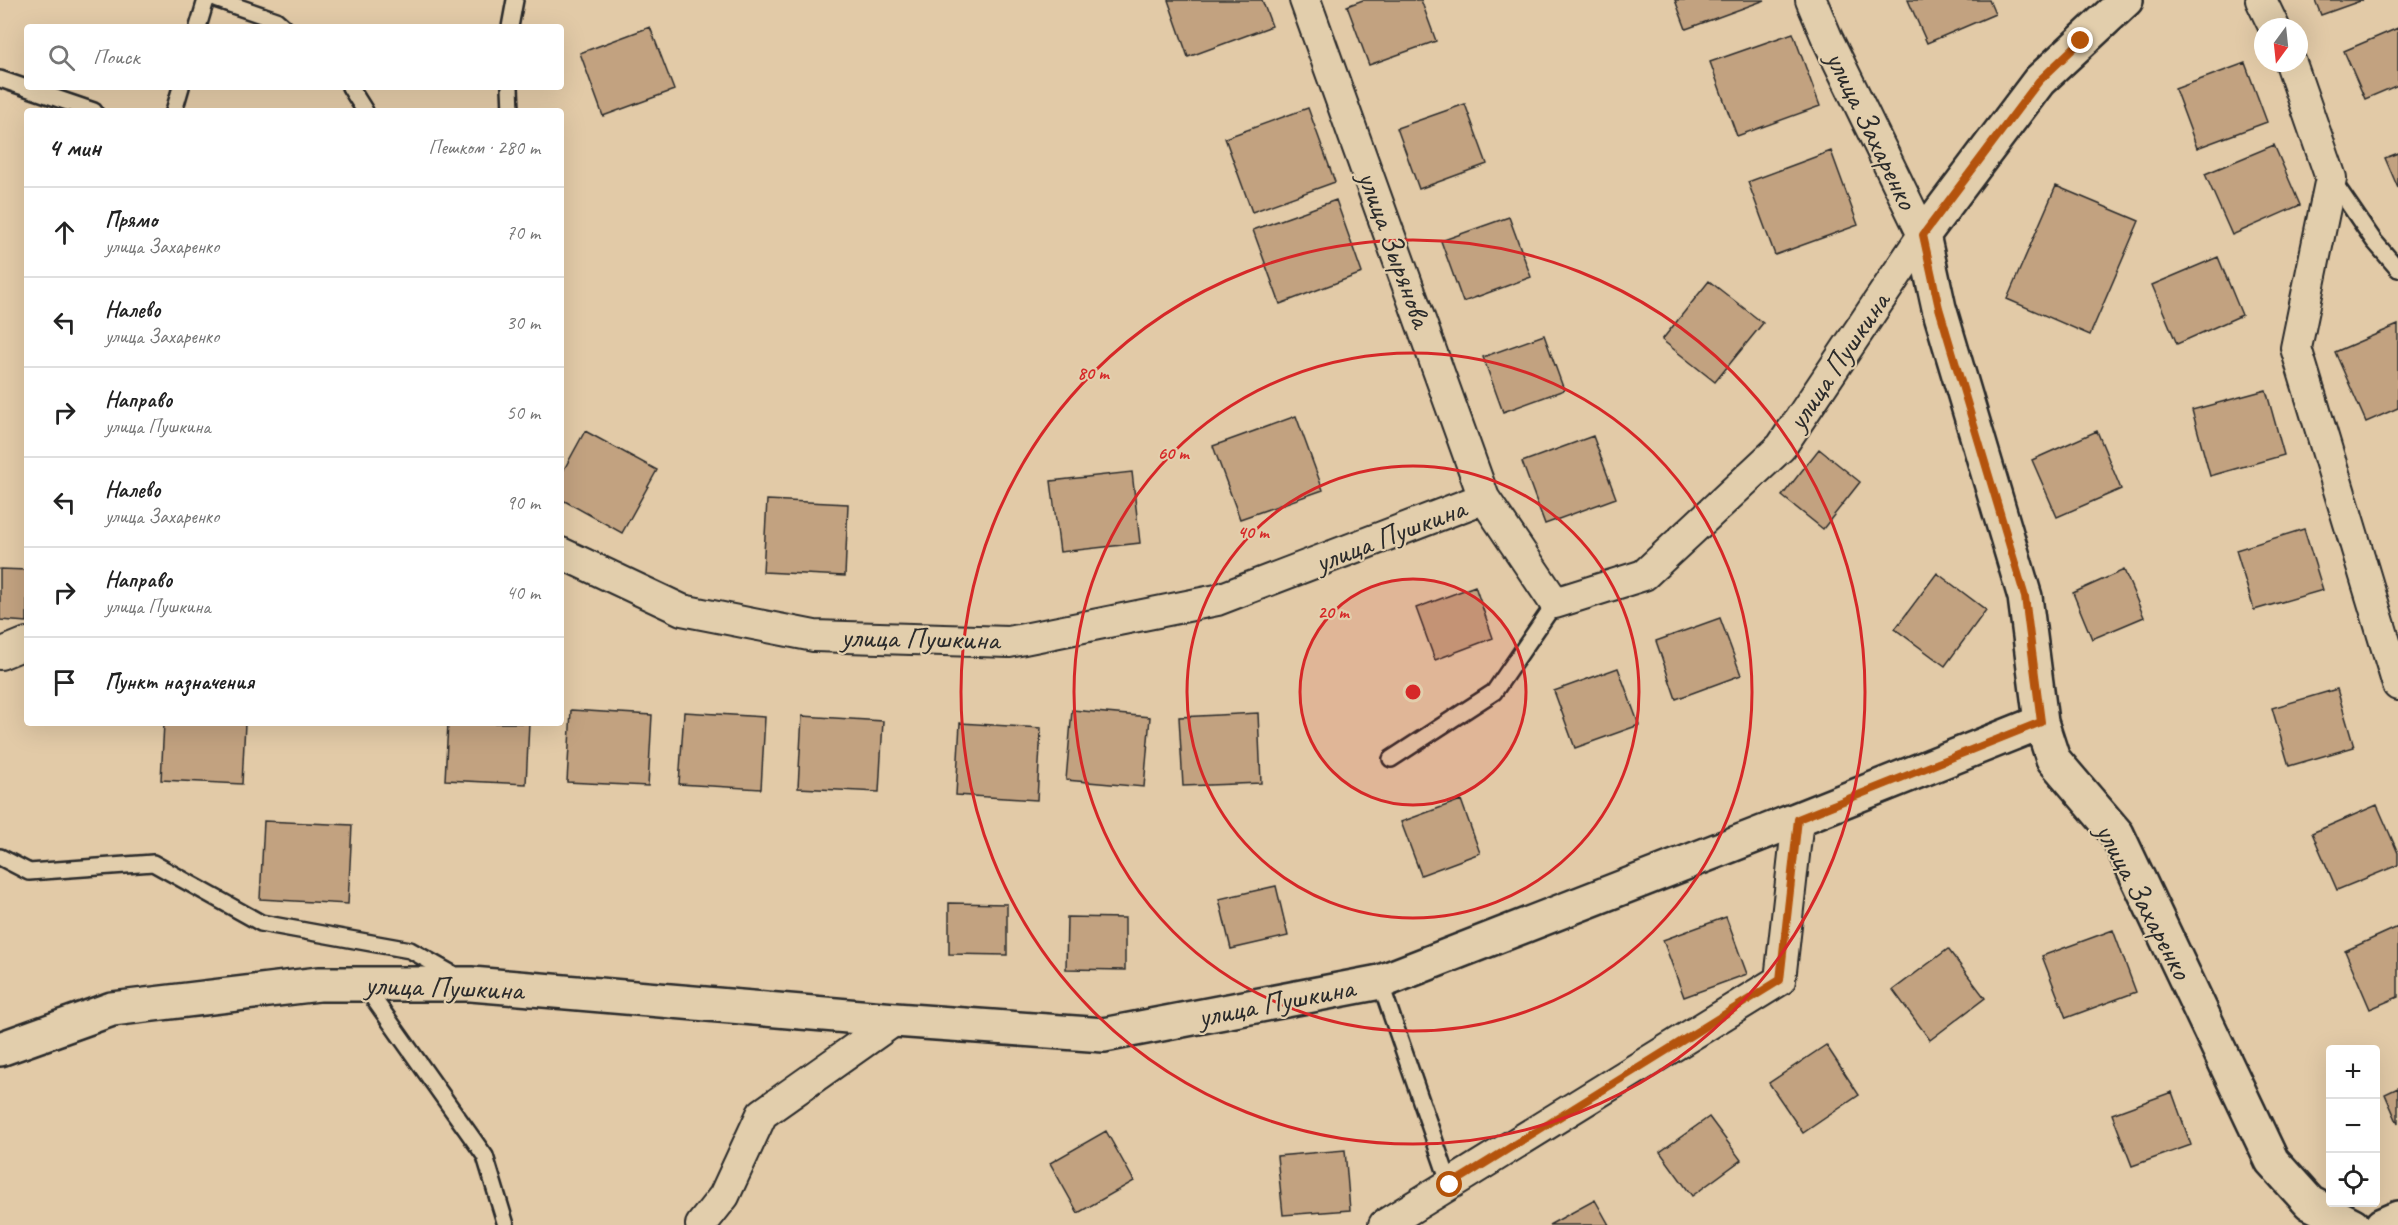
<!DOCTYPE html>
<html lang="ru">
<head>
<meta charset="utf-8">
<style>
	body { margin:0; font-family:Caveat,sans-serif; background:#f2f2f2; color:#222 }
	.controls { position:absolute; right:18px; bottom:18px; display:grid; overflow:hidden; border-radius:6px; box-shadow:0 6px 24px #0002 }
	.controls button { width:54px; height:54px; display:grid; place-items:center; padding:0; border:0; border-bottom:2px solid #e0e0e0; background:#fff; color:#222; font:30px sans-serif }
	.compass { position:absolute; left:2254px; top:18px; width:54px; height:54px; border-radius:50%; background:#fff; box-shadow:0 6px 24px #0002; rotate:195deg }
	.stop { position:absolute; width:18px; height:18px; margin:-14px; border:4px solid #b45309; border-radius:50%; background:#fff }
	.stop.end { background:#b45309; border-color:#fff; box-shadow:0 2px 6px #0008 }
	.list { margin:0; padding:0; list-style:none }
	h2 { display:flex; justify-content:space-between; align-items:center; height:78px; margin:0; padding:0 24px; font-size:26px }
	h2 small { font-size:20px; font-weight:400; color:#767676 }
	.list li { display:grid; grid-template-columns:39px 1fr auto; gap:18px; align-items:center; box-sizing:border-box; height:90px; padding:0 24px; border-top:2px solid #e0e0e0 }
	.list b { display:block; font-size:22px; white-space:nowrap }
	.list p { margin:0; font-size:20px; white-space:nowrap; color:#767676 }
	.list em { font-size:20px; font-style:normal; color:#767676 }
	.icon { flex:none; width:33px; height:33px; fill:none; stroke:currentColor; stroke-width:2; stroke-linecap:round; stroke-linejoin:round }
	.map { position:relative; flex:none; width:2398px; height:1225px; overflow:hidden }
	.search { position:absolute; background:#fff; box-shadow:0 6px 24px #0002; left:24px; top:24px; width:540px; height:66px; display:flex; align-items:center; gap:15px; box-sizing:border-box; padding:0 21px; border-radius:6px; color:#767676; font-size:22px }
	.panel { position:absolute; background:#fff; box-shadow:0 6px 24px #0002; left:24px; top:108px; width:540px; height:618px; border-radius:6px }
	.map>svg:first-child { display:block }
	.building { fill:#c2a280; stroke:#2b2b2b; stroke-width:1.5 }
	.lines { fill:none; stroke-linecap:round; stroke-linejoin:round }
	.service-casing { stroke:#2b2b2b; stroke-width:20 }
	.minor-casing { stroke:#2b2b2b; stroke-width:34 }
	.tertiary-casing { stroke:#2b2b2b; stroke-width:38 }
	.service { stroke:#e2ceac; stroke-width:15 }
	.minor { stroke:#e2ceac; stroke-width:30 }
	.tertiary { stroke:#e2ceac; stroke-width:33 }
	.route { stroke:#b45309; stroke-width:8 }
	.ring { fill:none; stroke:#d62828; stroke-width:3 }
	.labels { text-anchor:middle; stroke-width:4.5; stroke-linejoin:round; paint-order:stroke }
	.street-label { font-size:30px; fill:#2b2b2b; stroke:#e2ceac }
	.centre { fill:#d62828; stroke:#e2ceac; stroke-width:3 }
	.ring-label { font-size:18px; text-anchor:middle; font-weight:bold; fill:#d62828; stroke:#e2ceac; stroke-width:4.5; stroke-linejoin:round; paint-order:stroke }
</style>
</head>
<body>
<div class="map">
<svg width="2398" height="1225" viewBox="0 0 2398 1225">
	<rect width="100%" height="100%" fill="#e2caa7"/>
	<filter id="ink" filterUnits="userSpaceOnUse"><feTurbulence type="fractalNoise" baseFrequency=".0167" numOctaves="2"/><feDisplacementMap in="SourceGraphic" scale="12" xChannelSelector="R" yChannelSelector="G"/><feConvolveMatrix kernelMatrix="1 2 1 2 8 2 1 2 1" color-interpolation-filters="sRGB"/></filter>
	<g filter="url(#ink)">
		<path class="building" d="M1168,0h94l10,26 -84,31z
			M1363,0h58l15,41 -67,24 -22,-59z
			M1675,0h90l-79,29z
			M1908,0h81l6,14 -68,29z
			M2315,0h48l-42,15z
			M650,27l24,63 -71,26 -23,-63z
			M2398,28v57l-33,14 -21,-48z
			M1793,33l27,73 -83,30 -27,-74z
			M2245,63l22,59 -70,26 -22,-59z
			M1465,104l22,60 -68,25 -22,-61z
			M1308,108l27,74 -83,30 -27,-74z
			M2274,145l26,60 -68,30 -27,-61z
			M1831,151l27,74 -83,30 -27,-73z
			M2398,153v35l-13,-30z
			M2056,186l83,35 -49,114 -83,-36z
			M1336,200l26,73 -82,31 -27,-74z
			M1509,217l22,60 -68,25 -22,-61z
			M2218,257l24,58 -65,29 -25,-59z
			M1709,281l54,42 -48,59 -53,-42z
			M2398,325v83l-32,14 -31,-70z
			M1544,335l20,55 -61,22 -20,-55z
			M2266,390l18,65 -74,21 -18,-66z
			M1296,416l27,74 -83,29 -27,-73z
			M585,431l72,39 -35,63 -61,-34v-24z
			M2097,431l24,58 -64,28 -25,-57z
			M1593,436l23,62 -71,26 -23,-62z
			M1819,449l41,33 -37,47 -41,-33z
			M1132,472l8,71 -80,9 -9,-71z
			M767,500l81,4 -3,72 -82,-4z
			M2304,529l19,61 -69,20 -18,-60z
			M0,569l27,1v52l-27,-2z
			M2124,570l20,47 -52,22 -19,-46z
			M1937,573l49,37 -41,56 -50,-37z
			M1475,586l18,52 -58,22 -19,-52z
			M1720,618l21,57 -65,24 -20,-58z
			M1618,668l21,57 -64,23 -21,-57z
			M2337,689l17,58 -65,19 -17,-58z
			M571,710l81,5 -4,71 -81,-4z
			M1072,710l78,7 -6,70 -78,-7z
			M684,712l81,5 -4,72 -82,-5z
			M1258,713l3,70 -78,3 -4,-69z
			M802,716l81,5 -4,71 -81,-4z
			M164,723h81l-3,61 -81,-4z
			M448,723h81l-3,61 -81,-4z
			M960,723l81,5 -4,72 -81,-5z
			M1461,800l19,53 -59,22 -20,-53z
			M2377,805l21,48v12l-61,25 -25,-57z
			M264,821l88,4 -4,79 -88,-5z
			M1276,886l12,50 -57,13 -12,-50z
			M949,903l58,1v51l-58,-1z
			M1067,917l58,1v52l-59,-1z
			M1726,917l21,57 -63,23 -21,-57z
			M2398,927v70l-28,12 -25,-58z
			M2113,930l23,62 -70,26 -24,-62z
			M1948,949l37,49 -55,42 -37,-50z
			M1826,1045l33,50 -56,38 -34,-50z
			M2398,1088v36l-13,-30z
			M2172,1092l19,53 -59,21 -20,-52z
			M1709,1117l32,43 -49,36 -32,-44z
			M1106,1131l28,50 -56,32 -28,-50z
			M1345,1150l5,60 -67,5 -6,-59z
			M1595,1200l14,25h-60z"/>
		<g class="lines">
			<defs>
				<path id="service" d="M218,0l58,20 8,7
					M198,27l8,-27
					M510,27l5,-27
					M0,79l94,32
					M350,87l15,24
					M510,87l1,24
					M174,111l7,-24
					M2331,178l43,63 24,28
					M1391,759l103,-67 61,-89
					M0,857l29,15 124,-9 108,60 149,27 48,27
					M1380,982l70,203
					M364,985l121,171 21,69"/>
				<path id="minor" d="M1305,0l179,498
					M2261,0l13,27
					M2291,63l40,115 -35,170 102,337
					M561,553l121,57 132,26 195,6 208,-42 267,-102 71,105 89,-28 137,-128 142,-212 -96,-197 -16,-38
					M0,654l27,-11
					M701,1225l23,-29 38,-82 133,-94
					M1384,1225l396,-245 18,-161"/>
				<path id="tertiary" d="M2126,0l-87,81 -116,154 16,73 86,289 16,125 12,37 64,75 155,327 38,42 43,22
					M0,1049l112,-40 207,-25h152l424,36 209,15 276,-53 418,-163 243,-97
					M2382,1225l16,-7"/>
			</defs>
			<use href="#service" class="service-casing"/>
			<use href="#minor" class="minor-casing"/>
			<use href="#tertiary" class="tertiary-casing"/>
			<use href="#service" class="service"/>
			<use href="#minor" class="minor"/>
			<use href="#tertiary" class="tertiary"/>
		</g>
	</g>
	<g class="lines" filter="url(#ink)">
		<path class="route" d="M1450,1185l330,-205 18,-161 243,-97 -16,-125 -86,-289 -16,-73 116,-154 42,-40"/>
	</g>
	<circle cx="1413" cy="692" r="113" fill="#d62828" fill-opacity=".12"/>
	<g class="ring">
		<circle cx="1413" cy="692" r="113"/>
		<circle cx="1413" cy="692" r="226"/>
		<circle cx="1413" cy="692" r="339"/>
		<circle cx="1413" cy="692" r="452"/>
	</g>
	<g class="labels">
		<g class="street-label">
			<text transform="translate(1872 130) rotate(64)" y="10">улица Захаренко</text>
			<text transform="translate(1395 249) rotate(70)" y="10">улица Зырянова</text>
			<text transform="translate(1838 361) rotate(-56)" y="10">улица Пушкина</text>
			<text transform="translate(1390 535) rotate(-21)" y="10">улица Пушкина</text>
			<text transform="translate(920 638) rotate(1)" y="10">улица Пушкина</text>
			<text transform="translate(2144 901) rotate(62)" y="10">улица Захаренко</text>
			<text transform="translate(444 987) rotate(2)" y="10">улица Пушкина</text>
			<text transform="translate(1276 1002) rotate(-11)" y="10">улица Пушкина</text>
		</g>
	</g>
	<circle cx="1413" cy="692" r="9" class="centre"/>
	<g class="ring-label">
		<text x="1093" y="379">80 m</text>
		<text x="1173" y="459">60 m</text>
		<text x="1253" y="538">40 m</text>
		<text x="1333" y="618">20 m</text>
	</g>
</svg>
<div class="controls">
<button>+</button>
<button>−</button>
<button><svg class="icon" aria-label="locate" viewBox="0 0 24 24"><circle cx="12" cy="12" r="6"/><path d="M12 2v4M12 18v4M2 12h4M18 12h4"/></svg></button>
</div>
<svg class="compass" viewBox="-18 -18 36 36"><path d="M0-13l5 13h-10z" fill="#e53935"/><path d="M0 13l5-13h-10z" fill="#767676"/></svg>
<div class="stop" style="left:1450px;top:1185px"></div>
<div class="stop end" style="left:2081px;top:41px"></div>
<div class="search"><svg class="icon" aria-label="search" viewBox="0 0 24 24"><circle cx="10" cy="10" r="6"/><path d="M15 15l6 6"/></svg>Поиск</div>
<section class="panel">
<h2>4 мин<small>Пешком · 280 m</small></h2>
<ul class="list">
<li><svg class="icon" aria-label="ahead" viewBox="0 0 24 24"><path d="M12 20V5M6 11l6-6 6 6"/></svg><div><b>Прямо</b><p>улица Захаренко</p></div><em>70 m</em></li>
<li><svg class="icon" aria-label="left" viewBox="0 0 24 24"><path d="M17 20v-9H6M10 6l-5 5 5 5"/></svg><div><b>Налево</b><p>улица Захаренко</p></div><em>30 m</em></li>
<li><svg class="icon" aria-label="right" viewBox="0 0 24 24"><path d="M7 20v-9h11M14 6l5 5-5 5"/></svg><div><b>Направо</b><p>улица Пушкина</p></div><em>50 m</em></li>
<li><svg class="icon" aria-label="left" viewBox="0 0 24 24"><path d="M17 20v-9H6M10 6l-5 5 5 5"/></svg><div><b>Налево</b><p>улица Захаренко</p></div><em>90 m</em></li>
<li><svg class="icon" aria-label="right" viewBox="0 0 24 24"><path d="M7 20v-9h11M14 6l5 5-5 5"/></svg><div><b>Направо</b><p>улица Пушкина</p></div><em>40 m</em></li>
<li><svg class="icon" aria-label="arrive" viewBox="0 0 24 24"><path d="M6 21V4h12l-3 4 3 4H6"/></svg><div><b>Пункт назначения</b></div></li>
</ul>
</section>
</div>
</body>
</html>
